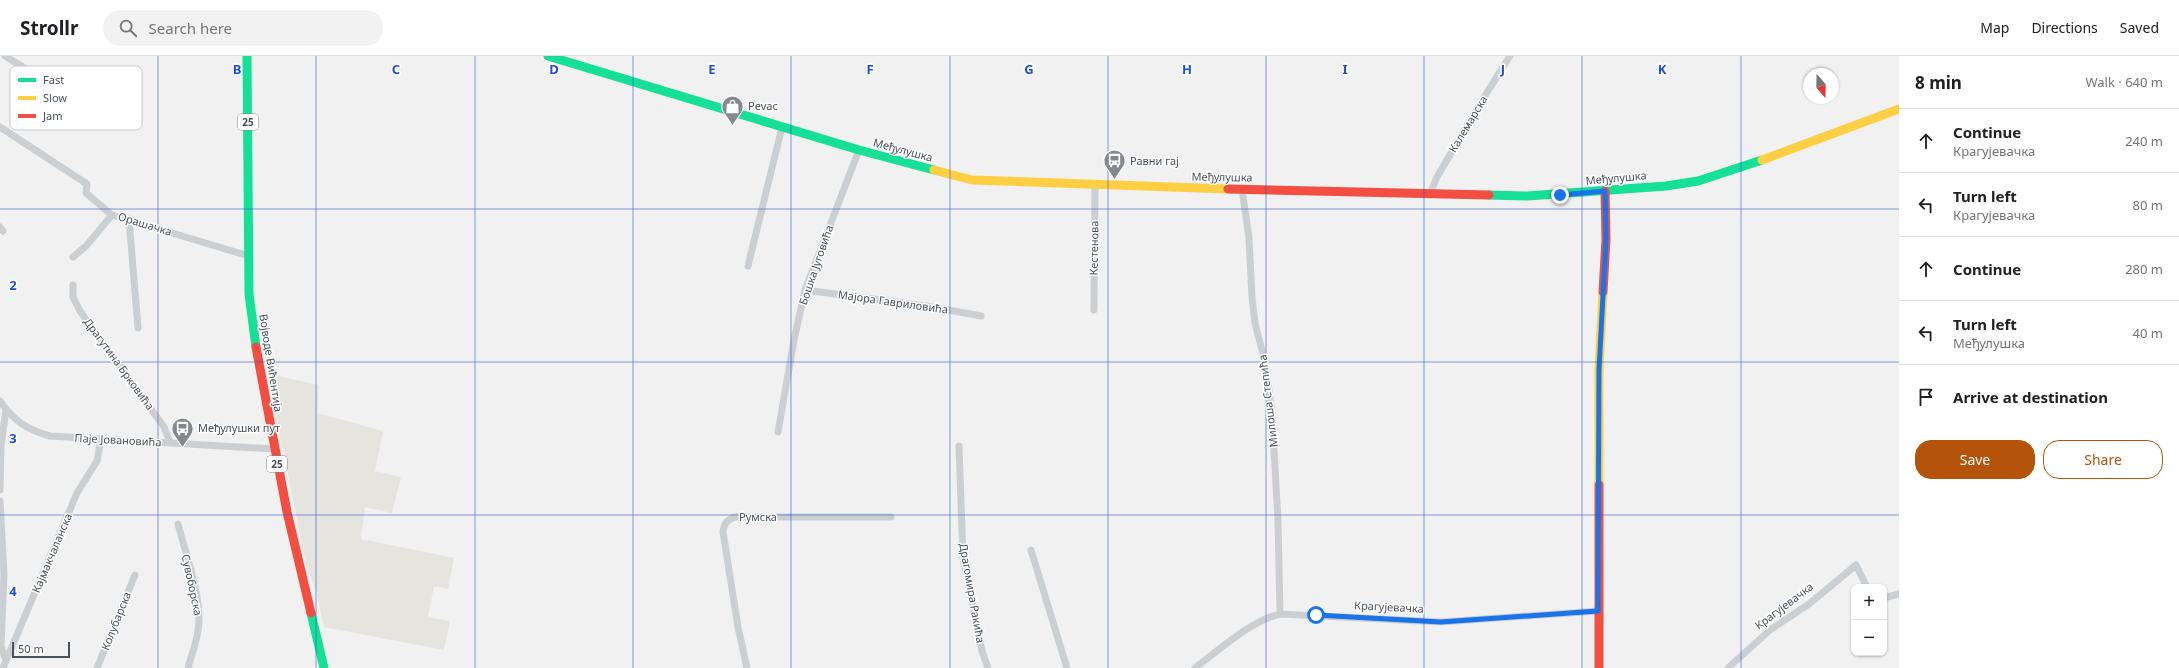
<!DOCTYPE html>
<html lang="en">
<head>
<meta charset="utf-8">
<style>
	body { margin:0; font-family:"Noto Sans",sans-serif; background:#f2f2f2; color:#202124 }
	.controls { position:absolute; right:12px; bottom:12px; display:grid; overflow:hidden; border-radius:8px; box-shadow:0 1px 3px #0004 }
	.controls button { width:36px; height:36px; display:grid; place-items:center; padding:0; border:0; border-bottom:1px solid #e0e0e0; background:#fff; color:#202124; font:20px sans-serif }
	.compass { position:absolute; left:1803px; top:12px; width:36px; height:36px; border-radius:50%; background:#fff; box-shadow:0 1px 3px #0004; rotate:160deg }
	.scale { position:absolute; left:12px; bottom:10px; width:58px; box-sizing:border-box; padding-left:4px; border:2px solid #49515c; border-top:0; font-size:11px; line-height:14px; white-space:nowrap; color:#49515c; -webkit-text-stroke:3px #fff; paint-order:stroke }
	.stop { position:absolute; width:12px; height:12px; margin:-9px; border:3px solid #1a73e8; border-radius:50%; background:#fff }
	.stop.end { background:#1a73e8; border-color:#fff; box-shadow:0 1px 4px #0008 }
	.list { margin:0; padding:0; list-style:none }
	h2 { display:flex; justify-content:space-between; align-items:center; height:52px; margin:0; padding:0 16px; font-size:17px }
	h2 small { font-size:13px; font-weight:400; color:#757577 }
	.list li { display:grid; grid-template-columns:26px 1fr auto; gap:12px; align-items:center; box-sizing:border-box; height:64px; padding:0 16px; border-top:1px solid #e0e0e0 }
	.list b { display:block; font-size:15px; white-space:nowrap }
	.list p { margin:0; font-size:13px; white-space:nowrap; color:#757577 }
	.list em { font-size:13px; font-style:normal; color:#757577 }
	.actions { display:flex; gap:8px; padding:12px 16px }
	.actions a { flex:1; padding:9px 0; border:1px solid #b45309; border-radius:16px; text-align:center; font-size:14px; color:#b45309 }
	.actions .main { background:#b45309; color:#fff }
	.icon { flex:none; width:22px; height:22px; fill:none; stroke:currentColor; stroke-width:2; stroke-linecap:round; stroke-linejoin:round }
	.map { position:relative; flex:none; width:1899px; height:612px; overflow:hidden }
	header { display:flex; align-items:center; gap:24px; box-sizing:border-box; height:56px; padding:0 20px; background:#fff; border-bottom:1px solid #e0e0e0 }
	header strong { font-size:19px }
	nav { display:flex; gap:22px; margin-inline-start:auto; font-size:14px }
	.search { width:280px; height:36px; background:#f2f2f2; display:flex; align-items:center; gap:10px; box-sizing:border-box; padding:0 14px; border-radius:22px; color:#757577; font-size:15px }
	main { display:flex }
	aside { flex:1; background:#fff }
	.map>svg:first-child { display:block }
	.commercial { fill:#e5e4df }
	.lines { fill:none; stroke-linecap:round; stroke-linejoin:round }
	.street { stroke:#cccfd1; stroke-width:7 }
	.fast { stroke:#16e098; stroke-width:9 }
	.slow { stroke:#ffcf43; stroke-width:9 }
	.jam { stroke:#f24e42; stroke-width:9 }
	.route { stroke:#1a73e8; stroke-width:5 }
	.grid { fill:none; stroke:#1d4ed8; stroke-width:1; stroke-opacity:0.55 }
	.labels { text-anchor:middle; stroke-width:3; stroke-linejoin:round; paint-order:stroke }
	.shield { fill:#fff; stroke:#80858d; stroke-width:1 }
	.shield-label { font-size:10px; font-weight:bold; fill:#49515c }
	.poi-label { font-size:11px; fill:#49515c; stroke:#fff; text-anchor:start }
	.street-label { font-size:11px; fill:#49515c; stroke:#fff }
	.key { fill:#fff; stroke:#c8cbce; stroke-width:1 }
	.key-label { font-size:11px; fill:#49515c }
	.grid-label { font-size:13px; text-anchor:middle; font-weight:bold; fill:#1d4ed8; stroke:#fff; stroke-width:3; stroke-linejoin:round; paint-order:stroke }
</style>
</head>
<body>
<header>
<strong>Strollr</strong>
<div class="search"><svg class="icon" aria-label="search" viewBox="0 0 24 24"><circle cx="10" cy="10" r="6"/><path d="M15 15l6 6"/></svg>Search here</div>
<nav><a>Map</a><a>Directions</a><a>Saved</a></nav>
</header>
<main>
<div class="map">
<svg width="1899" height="612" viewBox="0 0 1899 612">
	<rect width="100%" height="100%" fill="#f1f1f1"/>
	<path class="commercial" d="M269,318l50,11 -2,28 66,18 -8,40 26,6 -9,36 -27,-6 -4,32 93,19 -6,31 -14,-3 -6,31 22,4 -6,29 -120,-23 -7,-32 -12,-34 -22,-112 -6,-21z"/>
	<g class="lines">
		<path class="street" d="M5,0l82,50
			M0,71l87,57 -1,9 26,22 137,41
			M1242,133l7,49 3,59 3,26 10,39 7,51 6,108 2,93
			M1430,138l7,-17 44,-75 29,-46
			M129,163l9,109
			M0,171l3,4
			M73,201l13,-11 26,-31
			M748,210l34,-139
			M73,229v12l7,14 84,116 6,15
			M805,234l121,16 55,10
			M1094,254l1,-125
			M0,345c13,19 27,29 50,35l224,13
			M778,376l16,-92 11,-50 54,-140
			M959,390l4,112 19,93 6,17
			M0,434l1,-44 5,-37
			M0,445l4,73 -3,72 5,15
			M178,468c8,31 21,65 21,96 0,17 -7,33 -11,48
			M1031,494l36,118
			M1884,542l15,-4
			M3,612l74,-175 20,-32 4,-22
			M97,612l38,-93
			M747,612l-9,-41 -15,-95c1,-8 3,-11 11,-15h157
			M1195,612c24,-18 57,-48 85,-54l161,8 157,-11
			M1728,612l42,-38 39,-26 47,-39 11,22"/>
		<path class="fast" d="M247,0l2,238 7,53
			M548,0l311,94 75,20
			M1489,139l38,1 139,-10 32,-5 64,-21
			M311,557l13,55"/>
		<path class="slow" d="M1762,104l137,-51
			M934,114l38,10 256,9
			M1599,429v-115l4,-78"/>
		<path class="jam" d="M1228,133l261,6
			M1603,236l3,-53 -1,-48
			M256,291l31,165 24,101
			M1599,429v183"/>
	</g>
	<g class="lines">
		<path class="route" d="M1316,559l125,7 157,-11 1,-241 7,-131 -1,-48 -45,4"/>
	</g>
	<path class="grid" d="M158,0v612M316,0v612M475,0v612M633,0v612M791,0v612M950,0v612M1108,0v612M1266,0v612M1424,0v612M1582,0v612M1741,0v612M0,153h1899M0,306h1899M0,459h1899"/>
	<defs>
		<symbol id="shop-pin" viewBox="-11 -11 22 30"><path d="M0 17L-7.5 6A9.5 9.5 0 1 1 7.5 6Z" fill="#848990" stroke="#fff"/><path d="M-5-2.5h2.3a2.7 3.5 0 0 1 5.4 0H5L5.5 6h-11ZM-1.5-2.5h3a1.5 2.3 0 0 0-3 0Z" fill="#fff"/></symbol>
		<symbol id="bus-pin" viewBox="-11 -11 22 30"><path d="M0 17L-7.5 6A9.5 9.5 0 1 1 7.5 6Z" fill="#848990" stroke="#fff"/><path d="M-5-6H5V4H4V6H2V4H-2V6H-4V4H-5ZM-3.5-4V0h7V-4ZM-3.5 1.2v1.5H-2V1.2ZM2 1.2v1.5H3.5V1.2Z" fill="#fff"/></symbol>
	</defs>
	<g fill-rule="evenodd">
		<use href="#shop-pin" x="720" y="38" width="25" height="34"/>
		<use href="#bus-pin" x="1102" y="92" width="25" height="34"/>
		<use href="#bus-pin" x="170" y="360" width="25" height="34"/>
	</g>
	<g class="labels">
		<g class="shield">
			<rect x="238" y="58" width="20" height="16" rx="3"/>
			<rect x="267" y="400" width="20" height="16" rx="3"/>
		</g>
		<g class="shield-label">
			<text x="248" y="70">25</text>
			<text x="277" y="412">25</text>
		</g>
		<g class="poi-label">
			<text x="748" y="54">Pevac</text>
			<text x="1130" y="109">Равни гај</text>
			<text x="198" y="376">Међулушки пут</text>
		</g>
		<g class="street-label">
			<text transform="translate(1468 68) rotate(-59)" y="4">Калемарска</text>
			<text transform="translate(903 94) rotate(15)" y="4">Међулушка</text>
			<text transform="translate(1222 121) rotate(1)" y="4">Међулушка</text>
			<text transform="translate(1616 122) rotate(-5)" y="4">Међулушка</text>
			<text transform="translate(145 168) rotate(17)" y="4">Орашачка</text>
			<text transform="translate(1094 192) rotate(-89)" y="4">Кестенова</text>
			<text transform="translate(816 209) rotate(-71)" y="4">Бошка Југовића</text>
			<text transform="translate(893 246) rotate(8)" y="4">Мајора Гавриловића</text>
			<text transform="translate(271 307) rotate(81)" y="4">Војводе Вићентија</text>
			<text transform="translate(119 308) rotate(54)" y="4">Драгутина Брковића</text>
			<text transform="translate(1268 345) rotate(-97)" y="4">Милоша Степића</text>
			<text transform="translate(118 384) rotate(3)" y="4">Паје Јовановића</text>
			<text x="758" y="465">Румска</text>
			<text transform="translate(52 497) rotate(-67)" y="4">Кајмакчаланска</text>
			<text transform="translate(192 529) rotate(78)" y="4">Сувоборска</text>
			<text transform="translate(972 537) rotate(80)" y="4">Драгомира Ракића</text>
			<text transform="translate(1784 550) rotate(-37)" y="4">Крагујевачка</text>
			<text transform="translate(1389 551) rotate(3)" y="4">Крагујевачка</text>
			<text transform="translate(116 565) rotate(-68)" y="4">Колубарска</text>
		</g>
	</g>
	<rect x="10" y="10" width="132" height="64" rx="6" class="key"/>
	<rect x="18" y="22" width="18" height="4" fill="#16e098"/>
	<rect x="18" y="40" width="18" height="4" fill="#ffcf43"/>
	<rect x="18" y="58" width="18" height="4" fill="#f24e42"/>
	<g class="key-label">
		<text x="43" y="28">Fast</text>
		<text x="43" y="46">Slow</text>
		<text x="43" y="64">Jam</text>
	</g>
	<g class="grid-label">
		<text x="237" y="18">B</text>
		<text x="396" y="18">C</text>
		<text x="554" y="18">D</text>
		<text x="712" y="18">E</text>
		<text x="870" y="18">F</text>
		<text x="1029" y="18">G</text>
		<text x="1187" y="18">H</text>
		<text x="1345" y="18">I</text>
		<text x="1503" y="18">J</text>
		<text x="1662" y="18">K</text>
		<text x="13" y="234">2</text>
		<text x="13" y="387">3</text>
		<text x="13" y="540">4</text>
	</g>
</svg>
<div class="controls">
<button>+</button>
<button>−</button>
</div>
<svg class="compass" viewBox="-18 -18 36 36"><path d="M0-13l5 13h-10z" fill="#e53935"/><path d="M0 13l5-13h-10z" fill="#757577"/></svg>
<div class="scale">50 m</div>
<div class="stop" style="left:1316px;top:559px"></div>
<div class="stop end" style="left:1560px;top:139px"></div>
</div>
<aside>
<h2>8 min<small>Walk · 640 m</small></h2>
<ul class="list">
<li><svg class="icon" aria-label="ahead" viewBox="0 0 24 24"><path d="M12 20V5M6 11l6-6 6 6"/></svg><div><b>Continue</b><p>Крагујевачка</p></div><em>240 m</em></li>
<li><svg class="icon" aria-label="left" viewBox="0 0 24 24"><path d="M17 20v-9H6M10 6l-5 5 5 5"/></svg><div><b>Turn left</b><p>Крагујевачка</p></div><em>80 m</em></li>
<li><svg class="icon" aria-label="ahead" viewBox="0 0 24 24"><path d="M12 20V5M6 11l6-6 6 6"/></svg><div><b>Continue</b></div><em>280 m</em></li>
<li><svg class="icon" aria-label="left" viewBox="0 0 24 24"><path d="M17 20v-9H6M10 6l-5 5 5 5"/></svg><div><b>Turn left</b><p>Међулушка</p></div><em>40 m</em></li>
<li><svg class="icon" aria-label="arrive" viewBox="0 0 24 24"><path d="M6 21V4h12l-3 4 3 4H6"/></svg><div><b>Arrive at destination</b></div></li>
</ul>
<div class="actions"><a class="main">Save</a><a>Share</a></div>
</aside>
</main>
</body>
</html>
